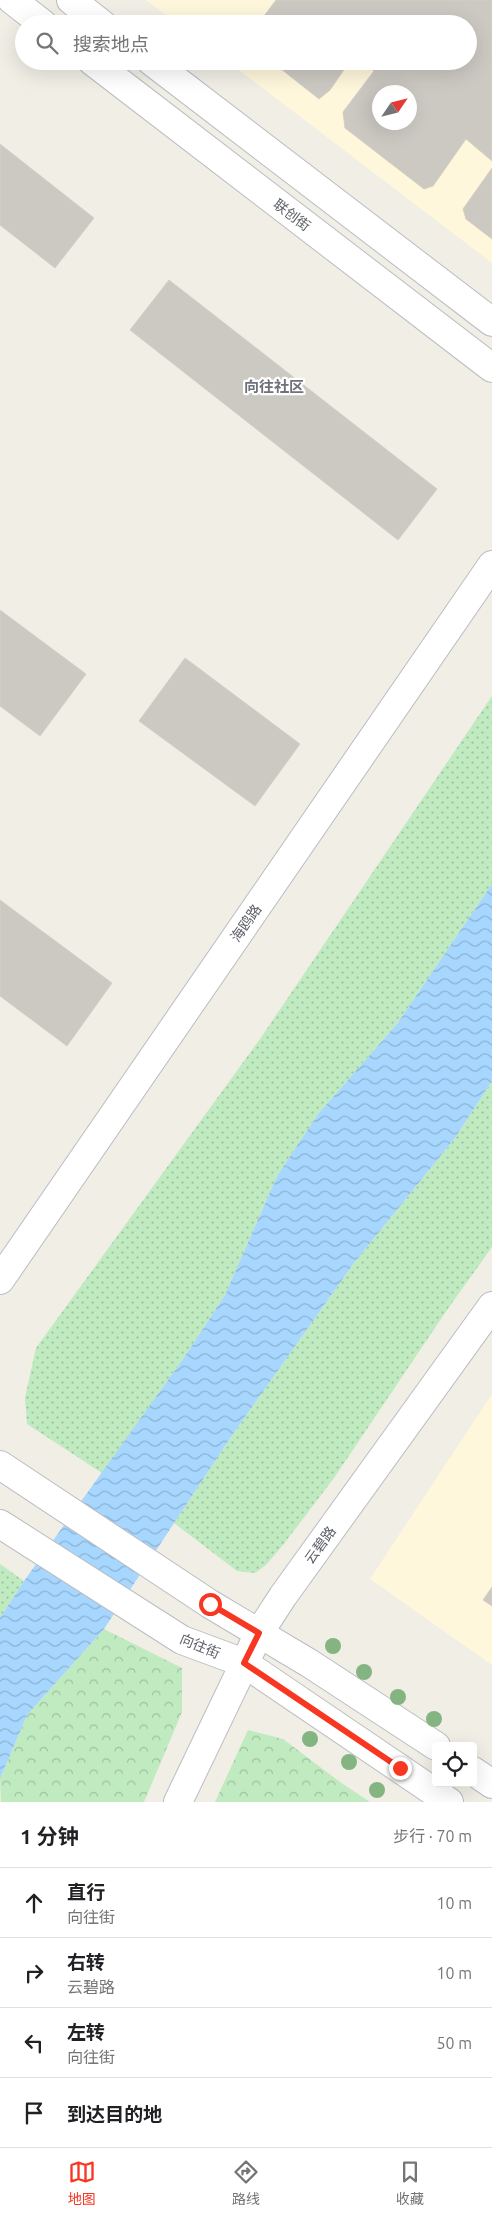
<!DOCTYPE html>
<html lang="zh">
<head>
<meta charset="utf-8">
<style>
	body { margin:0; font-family:Ubuntu,"Noto Sans SC",sans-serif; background:#f6f6f6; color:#202124 }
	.controls { position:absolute; right:15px; bottom:15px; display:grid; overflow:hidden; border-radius:5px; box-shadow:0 5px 20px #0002 }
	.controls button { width:45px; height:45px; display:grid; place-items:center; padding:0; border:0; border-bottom:1px solid #e0e0e0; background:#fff; color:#202124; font:25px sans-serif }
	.compass { position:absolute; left:372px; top:85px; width:45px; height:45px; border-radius:50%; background:#fff; box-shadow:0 5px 20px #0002; rotate:55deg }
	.stop { position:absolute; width:15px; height:15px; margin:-11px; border:4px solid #f83723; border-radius:50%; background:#fff }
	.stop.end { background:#f83723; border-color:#fff; box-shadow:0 1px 5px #0008 }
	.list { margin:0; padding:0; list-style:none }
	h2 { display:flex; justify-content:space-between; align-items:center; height:65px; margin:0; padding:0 20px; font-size:21px }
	h2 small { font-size:16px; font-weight:400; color:#757577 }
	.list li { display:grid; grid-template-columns:32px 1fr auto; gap:15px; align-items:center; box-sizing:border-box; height:70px; padding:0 20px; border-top:1px solid #e0e0e0 }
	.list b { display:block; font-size:19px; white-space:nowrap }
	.list p { margin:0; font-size:16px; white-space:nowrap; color:#757577 }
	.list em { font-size:16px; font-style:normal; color:#757577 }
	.icon { flex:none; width:28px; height:28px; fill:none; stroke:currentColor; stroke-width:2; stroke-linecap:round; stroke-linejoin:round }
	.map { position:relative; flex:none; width:492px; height:1802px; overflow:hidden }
	.search { position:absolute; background:#fff; box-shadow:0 5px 20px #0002; left:15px; right:15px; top:15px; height:55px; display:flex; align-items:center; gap:12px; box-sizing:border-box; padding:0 18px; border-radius:28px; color:#757577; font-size:19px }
	.sheet { height:345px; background:#fff }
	nav { display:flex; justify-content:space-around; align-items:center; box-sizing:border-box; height:70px; border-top:1px solid #e0e0e0; background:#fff; font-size:14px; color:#757577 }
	nav a { display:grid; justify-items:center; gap:2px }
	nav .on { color:#f83723 }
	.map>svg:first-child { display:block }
	.commercial { fill:#fff7dc; fill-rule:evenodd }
	.green { fill:url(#green-dots) }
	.forest { fill:url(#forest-crowns) }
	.water { fill:url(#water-waves) }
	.building { fill:#ccc8c2; stroke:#d6d0c3; fill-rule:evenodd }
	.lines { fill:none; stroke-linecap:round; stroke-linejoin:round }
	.minor-casing { stroke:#babdc2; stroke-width:30 }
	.tertiary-casing { stroke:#babdc2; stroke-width:30 }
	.minor { stroke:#fff; stroke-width:28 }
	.tertiary { stroke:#fff; stroke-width:28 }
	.tree { fill:#85b483 }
	.route { stroke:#f83723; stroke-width:6 }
	.labels { text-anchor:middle; stroke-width:4.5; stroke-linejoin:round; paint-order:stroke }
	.street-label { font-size:14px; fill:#5d6167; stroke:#fff }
	.neighbourhood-label { font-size:15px; font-weight:bold; fill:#6e7379; stroke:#fff }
</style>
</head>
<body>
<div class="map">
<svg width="492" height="1802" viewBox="0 0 492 1802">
	<defs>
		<pattern id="green-dots" width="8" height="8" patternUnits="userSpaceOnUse" patternTransform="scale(1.25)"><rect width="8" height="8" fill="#c0eac0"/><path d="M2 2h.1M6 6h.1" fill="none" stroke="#9fc1a0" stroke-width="1.8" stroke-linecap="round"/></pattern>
		<pattern id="forest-crowns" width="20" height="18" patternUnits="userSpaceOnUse" patternTransform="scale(1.25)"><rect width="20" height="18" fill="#c0eac0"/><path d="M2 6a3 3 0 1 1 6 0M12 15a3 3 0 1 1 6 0" fill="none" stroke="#9fc1a0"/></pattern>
		<pattern id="water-waves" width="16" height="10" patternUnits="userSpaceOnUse" patternTransform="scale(1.25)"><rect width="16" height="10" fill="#a7d7ff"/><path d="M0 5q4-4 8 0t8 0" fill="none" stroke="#8bb2d2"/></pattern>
	</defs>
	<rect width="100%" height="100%" fill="#f0eee5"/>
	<path class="commercial" d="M146,0h346v263l-265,-202h241v-37h-290zM380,92h30v30h-30z
		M492,1394v271l-122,-86z"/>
	<path class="green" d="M492,696v188l-95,140 -79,90 -41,62 -52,119 -42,64 -81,114 -75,-49 -2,-26 11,-50 224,-309z
		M492,1081v166l-45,63 -113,168 -51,67 -17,20 -11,8 -18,-2 -63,-48 59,-89 121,-171 101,-125z
		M0,1564l24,17 -24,37z"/>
	<path class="forest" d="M104,1629l78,39v44l-38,90h-143l-1,-23 27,-64z
		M248,1730l35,9 57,43 30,20h-155z"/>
	<path class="water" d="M492,884v197l-37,57 -101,125 -121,171 -129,195 -77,86 -27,64v-161l24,-37 159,-222 42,-64 52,-119 41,-62 79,-90z"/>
	<path class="building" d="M276,0h216v161l-26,-22 -33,47 -9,3 -79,-61 -2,-16 31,-41 -13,-10h107v-37h-210zM380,92h30v30h-30z
		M271,61h79l-20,29 -11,9z
		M0,144l94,74 -39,50 -55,-43z
		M492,168v71l-26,-20 -3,-10z
		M169,280l268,209 -39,51 -268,-210z
		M0,610l86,64 -46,62 -40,-30z
		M185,658l115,86 -45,62 -116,-85z
		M0,900l112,83 -45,63 -67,-50z
		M492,1587v19l-9,-6z"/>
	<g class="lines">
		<defs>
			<path id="minor" d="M0,1280l492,-715
				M178,1802l81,-169 24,-37 209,-290"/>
			<path id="tertiary" d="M12,0l31,24
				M71,0l31,24
				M92,61l400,307
				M151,61l341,261
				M0,1465l210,139 99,59 127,83
				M0,1524l182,116 62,23 205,139
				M473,1771l19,13"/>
		</defs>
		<use href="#minor" class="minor-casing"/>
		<use href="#tertiary" class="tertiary-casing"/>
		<use href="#minor" class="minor"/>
		<use href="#tertiary" class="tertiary"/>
	</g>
	<g class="tree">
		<circle cx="333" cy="1646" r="8"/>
		<circle cx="364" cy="1672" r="8"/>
		<circle cx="398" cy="1697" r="8"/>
		<circle cx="434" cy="1719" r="8"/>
		<circle cx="310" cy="1739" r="8"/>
		<circle cx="349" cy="1762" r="8"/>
		<circle cx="377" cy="1790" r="8"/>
	</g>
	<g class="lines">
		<path class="route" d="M210,1604l49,29 -15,30 156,105"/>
	</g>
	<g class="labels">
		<g class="street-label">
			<text transform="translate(292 215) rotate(37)" y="5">联创街</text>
			<text transform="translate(246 923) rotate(-55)" y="5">海鸥路</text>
			<text transform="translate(320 1545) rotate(-54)" y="5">云碧路</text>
			<text transform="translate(200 1646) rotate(23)" y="5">向往街</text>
		</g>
		<g class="neighbourhood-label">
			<text x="274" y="392">向往社区</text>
		</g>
	</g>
</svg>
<div class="controls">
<button><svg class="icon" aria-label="locate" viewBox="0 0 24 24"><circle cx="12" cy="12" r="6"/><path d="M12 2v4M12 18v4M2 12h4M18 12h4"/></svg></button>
</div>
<svg class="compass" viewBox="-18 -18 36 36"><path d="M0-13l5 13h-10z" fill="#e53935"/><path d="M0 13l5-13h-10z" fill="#757577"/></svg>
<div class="stop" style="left:210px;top:1604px"></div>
<div class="stop end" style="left:400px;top:1768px"></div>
<div class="search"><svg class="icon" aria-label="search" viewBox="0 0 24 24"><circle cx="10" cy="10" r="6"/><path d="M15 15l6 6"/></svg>搜索地点</div>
</div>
<section class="sheet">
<h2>1 分钟<small>步行 · 70 m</small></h2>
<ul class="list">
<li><svg class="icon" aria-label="ahead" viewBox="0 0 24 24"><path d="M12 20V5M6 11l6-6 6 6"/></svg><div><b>直行</b><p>向往街</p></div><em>10 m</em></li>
<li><svg class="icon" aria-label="right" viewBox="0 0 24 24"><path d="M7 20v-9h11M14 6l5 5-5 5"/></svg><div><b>右转</b><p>云碧路</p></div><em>10 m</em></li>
<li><svg class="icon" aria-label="left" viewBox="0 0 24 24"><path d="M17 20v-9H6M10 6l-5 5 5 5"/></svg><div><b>左转</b><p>向往街</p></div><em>50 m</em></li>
<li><svg class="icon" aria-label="arrive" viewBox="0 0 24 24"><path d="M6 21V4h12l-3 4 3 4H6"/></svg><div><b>到达目的地</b></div></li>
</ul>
</section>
<nav>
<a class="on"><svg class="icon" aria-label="map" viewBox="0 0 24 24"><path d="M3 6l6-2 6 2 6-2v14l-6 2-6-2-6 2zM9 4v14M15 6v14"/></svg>地图</a>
<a><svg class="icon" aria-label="directions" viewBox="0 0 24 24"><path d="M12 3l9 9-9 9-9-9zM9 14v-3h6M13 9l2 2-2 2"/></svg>路线</a>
<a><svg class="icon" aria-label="saved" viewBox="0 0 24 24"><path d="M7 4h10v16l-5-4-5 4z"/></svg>收藏</a>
</nav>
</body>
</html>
